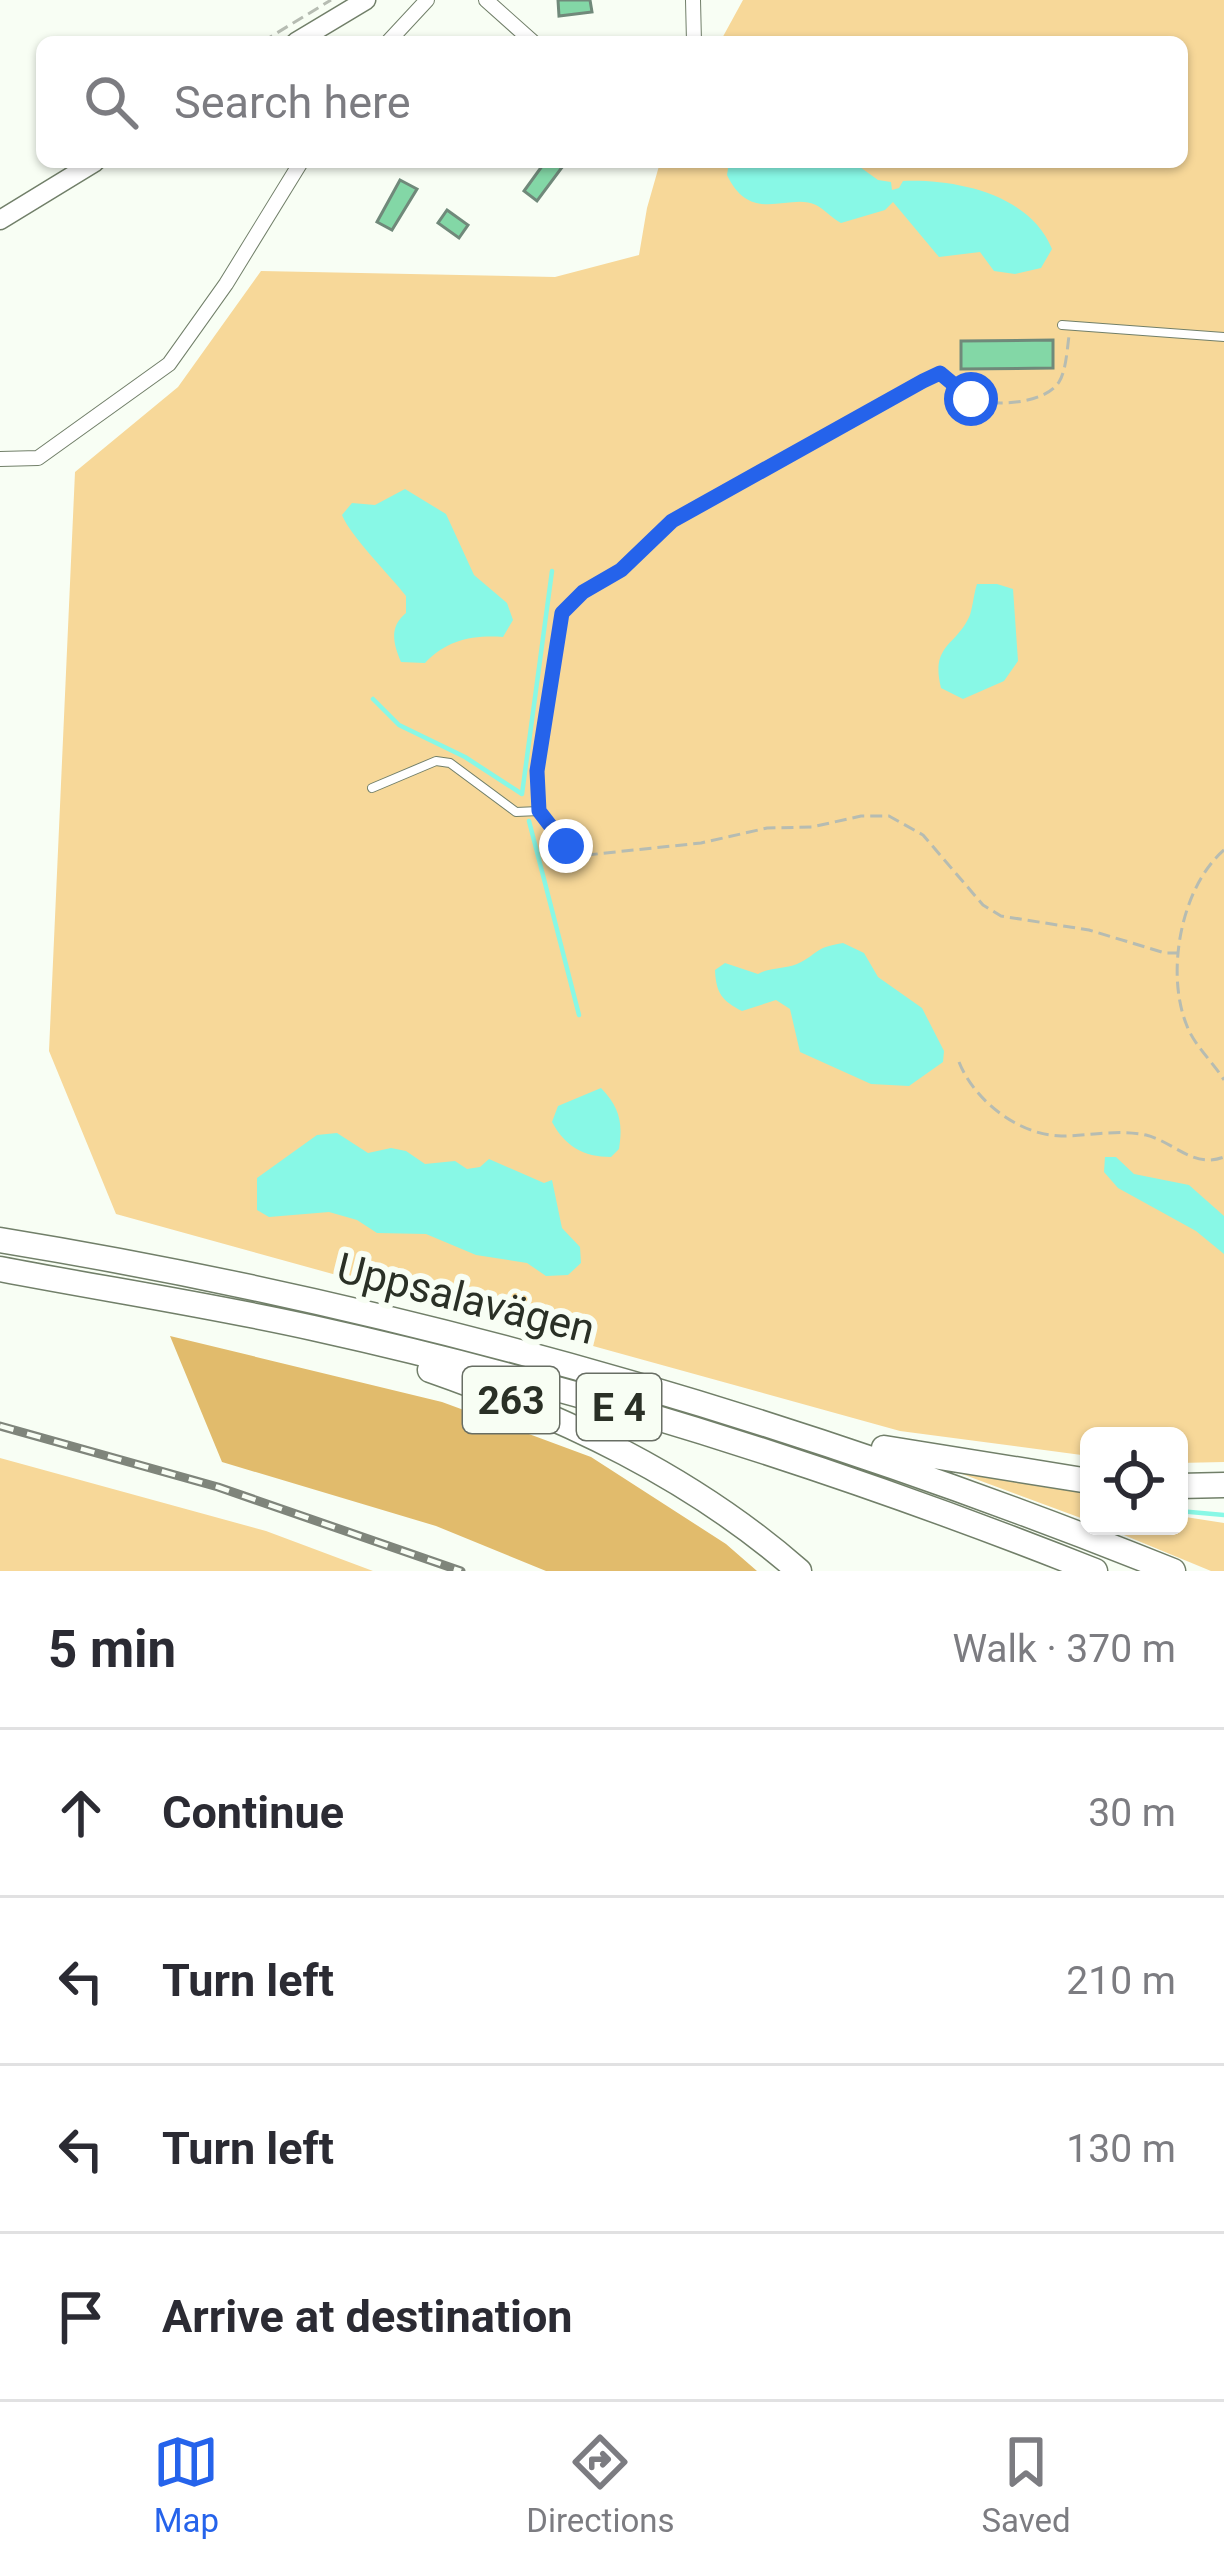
<!DOCTYPE html>
<html lang="en">
<head>
<meta charset="utf-8">
<style>
	body { margin:0; font-family:Roboto,sans-serif; background:#f7f7f7; color:#2b2b33 }
	.controls { position:absolute; right:36px; bottom:36px; display:grid; overflow:hidden; border-radius:18px; box-shadow:0 3px 9px #0004 }
	.controls button { width:108px; height:108px; display:grid; place-items:center; padding:0; border:0; border-bottom:3px solid #e1e1e2; background:#fff; color:#2b2b33; font:60px sans-serif }
	.stop { position:absolute; width:36px; height:36px; margin:-27px; border:9px solid #2563eb; border-radius:50%; background:#fff }
	.stop.end { background:#2563eb; border-color:#fff; box-shadow:0 3px 12px #0008 }
	.list { margin:0; padding:0; list-style:none }
	h2 { display:flex; justify-content:space-between; align-items:center; height:156px; margin:0; padding:0 48px; font-size:51px }
	h2 small { font-size:39px; font-weight:400; color:#7c7c81 }
	.list li { display:grid; grid-template-columns:78px 1fr auto; gap:36px; align-items:center; box-sizing:border-box; height:168px; padding:0 48px; border-top:3px solid #e1e1e2 }
	.list b { display:block; font-size:45px; white-space:nowrap }
	.list em { font-size:39px; font-style:normal; color:#7c7c81 }
	.icon { flex:none; width:66px; height:66px; fill:none; stroke:currentColor; stroke-width:2; stroke-linecap:round; stroke-linejoin:round }
	.map { position:relative; flex:none; width:1224px; height:1571px; overflow:hidden }
	.search { position:absolute; background:#fff; box-shadow:0 3px 9px #0004; left:36px; right:36px; top:36px; height:132px; display:flex; align-items:center; gap:30px; box-sizing:border-box; padding:0 42px; border-radius:18px; color:#7c7c81; font-size:45px }
	.sheet { height:828px; background:#fff }
	nav { display:flex; justify-content:space-around; align-items:center; box-sizing:border-box; height:168px; border-top:3px solid #e1e1e2; background:#fff; font-size:33px; color:#7c7c81 }
	nav a { display:grid; justify-items:center; gap:6px }
	nav .on { color:#2563eb }
	.map>svg:first-child { display:block }
	.green { fill:#f7d899 }
	.forest { fill:#e1bb6c }
	.water { fill:#88f8e6 }
	.lines { fill:none; stroke-linecap:round; stroke-linejoin:round }
	.stream { stroke:#88f8e6; stroke-width:4.5 }
	.building { fill:#83d7a6; stroke:#70897a; stroke-width:3 }
	.service-casing { stroke:#717f69; stroke-width:10 }
	.minor-casing { stroke:#717f69; stroke-width:16 }
	.tertiary-casing { stroke:#717f69; stroke-width:21 }
	.motorway-casing { stroke:#717f69; stroke-width:27 }
	.path { stroke:#b6bcb2; stroke-width:3; stroke-dasharray:12 6; stroke-linecap:butt }
	.service { stroke:#fff; stroke-width:8 }
	.minor { stroke:#fff; stroke-width:14 }
	.tertiary { stroke:#fff; stroke-width:18 }
	.motorway { stroke:#fff; stroke-width:24 }
	.rail-casing { stroke:#7f857b; stroke-width:9 }
	.rail { stroke:#f8fef4; stroke-width:4.5; stroke-dasharray:14; stroke-linecap:butt }
	.route { stroke:#2563eb; stroke-width:15 }
	.labels { text-anchor:middle; stroke-width:12; stroke-linejoin:round; paint-order:stroke }
	.shield { fill:#f8fef4; stroke:#686e64; stroke-width:3 }
	.shield-label { font-size:39px; font-weight:bold; fill:#2a3026 }
	.street-label { font-size:42px; fill:#2a3026; stroke:#f8fef4 }
</style>
</head>
<body>
<div class="map">
<svg width="1224" height="1571" viewBox="0 0 1224 1571">
	<rect width="100%" height="100%" fill="#f8fef4"/>
	<path class="green" d="M743,0h481v1462l-45,1v-27h-90v20l-189,-25 -784,-217 -67,-163 26,-579 103,-85 83,-116 294,6 84,-22 8,-47 12,-42 -3,-4h526v-120h-462z
		M0,1458l266,73 107,40h-373z
		M938,1465l151,24v32z
		M1179,1516l45,7v48h-13l-109,-45h77z"/>
	<path class="forest" d="M170,1336l272,66 149,55 135,87 31,27h-211l-110,-45 -214,-64z"/>
	<path class="water" d="M729,162h124l25,18 13,2 1,8 7,-2 4,-7c53,-2 127,13 149,68l-11,19 -26,6 -21,-3 -14,-19 -41,5 -46,-55 -8,8 -44,13c-9,-5 -17,-14 -25,-18 -27,-13 -65,21 -89,-30z
		M405,489l41,25 28,61 33,28 6,17 -10,17c-31,-2 -56,3 -78,26l-24,-1c-8,-19 -12,-35 5,-49v-17c-17,-22 -55,-59 -64,-81l10,-12 23,2z
		M977,584h20l16,5 5,72 -14,20 -41,18 -22,-11c-11,-44 16,-42 29,-73 3,-10 4,-22 7,-31z
		M843,943l21,10 14,24 44,31 22,43 -1,11 -34,24 -38,-2 -71,-32 -10,-43 -14,-9 -34,11c-20,-10 -26,-18 -27,-41l10,-7 33,11c13,-7 27,-5 39,-10 22,-10 15,-16 46,-21z
		M601,1088c19,20 22,35 18,61l-8,8c-28,0 -46,-11 -59,-35l6,-16z
		M337,1133l31,20 23,-5 15,3 19,13 30,-3 12,8 13,-2 9,-8 55,24 8,-3 10,48 18,19 1,16 -13,12 -22,1 -19,-13 -51,-8 -50,-21 -49,-1 -20,-13 -28,-8 -60,5 -12,-7v-32l60,-43z
		M1105,1157h11l18,17 55,11 35,31v38l-28,-23 -78,-43 -14,-16z"/>
	<g class="lines">
		<path class="stream" d="M373,699l26,26 66,32 57,37 30,-223
			M529,821l50,194
			M1179,1511l45,4"/>
	</g>
	<path class="building" d="M558,0h32l2,12 -33,4z
		M545,162h21l-29,39 -13,-10z
		M400,180l17,9 -25,41 -15,-8z
		M447,210l21,15 -9,13 -21,-15z
		M1053,340v28l-92,1v-28z"/>
	<g class="lines">
		<defs>
			<path id="service" d="M1062,325l162,12
				M372,788l64,-27 14,2 66,49 23,-1"/>
			<path id="minor" d="M486,0l47,42
				M693,0l1,42
				M388,42l39,-42
				M0,459l38,-1 131,-94 57,-80 75,-122"/>
			<path id="tertiary" d="M296,42l70,-42
				M0,220l95,-58"/>
			<path id="motorway" d="M0,1240c404,66 793,178 1173,331
				M0,1269c104,20 210,36 313,59 267,59 528,142 782,243
				M430,1370c134,47 262,107 369,201
				M884,1448l205,33
				M1179,1486l45,-1"/>
		</defs>
		<use href="#service" class="service-casing"/>
		<use href="#minor" class="minor-casing"/>
		<use href="#tertiary" class="tertiary-casing"/>
		<use href="#motorway" class="motorway-casing"/>
		<path class="path" d="M262,42l69,-42
			M539,801l-2,-30 8,-69 13,-74 12,-25 51,-33 51,-49 268,-149c9,10 17,21 29,26 22,9 75,7 90,-16 7,-11 8,-32 10,-46
			M545,821l22,25 20,9 114,-12 66,-15 45,-1 49,-11h28l34,19 60,70 18,11 88,14 76,23h12
			M1224,850c-43,37 -59,123 -37,176 7,19 26,36 37,54
			M959,1062c15,38 59,73 102,74 28,0 56,-7 85,-1 28,7 48,34 78,22"/>
		<use href="#service" class="service"/>
		<use href="#minor" class="minor"/>
		<use href="#tertiary" class="tertiary"/>
		<use href="#motorway" class="motorway"/>
		<defs>
			<path id="rail" d="M0,1426l218,61 243,84"/>
		</defs>
		<use href="#rail" class="rail-casing"/>
		<use href="#rail" class="rail"/>
	</g>
	<g class="lines">
		<path class="route" d="M566,846l-27,-35 -2,-40 25,-158 21,-21 38,-22 51,-49 251,-140 17,-8 31,26"/>
	</g>
	<g class="labels">
		<g class="shield">
			<rect x="463" y="1367" width="96" height="66" rx="9"/>
			<rect x="577" y="1374" width="84" height="66" rx="9"/>
		</g>
		<g class="shield-label">
			<text x="511" y="1414">263</text>
			<text x="619" y="1421">E 4</text>
		</g>
		<g class="street-label">
			<text transform="translate(466 1298) rotate(14)" y="15">Uppsalavägen</text>
		</g>
	</g>
</svg>
<div class="controls">
<button><svg class="icon" aria-label="locate" viewBox="0 0 24 24"><circle cx="12" cy="12" r="6"/><path d="M12 2v4M12 18v4M2 12h4M18 12h4"/></svg></button>
</div>
<div class="stop" style="left:971px;top:399px"></div>
<div class="stop end" style="left:566px;top:846px"></div>
<div class="search"><svg class="icon" aria-label="search" viewBox="0 0 24 24"><circle cx="10" cy="10" r="6"/><path d="M15 15l6 6"/></svg>Search here</div>
</div>
<section class="sheet">
<h2>5 min<small>Walk · 370 m</small></h2>
<ul class="list">
<li><svg class="icon" aria-label="ahead" viewBox="0 0 24 24"><path d="M12 20V5M6 11l6-6 6 6"/></svg><div><b>Continue</b></div><em>30 m</em></li>
<li><svg class="icon" aria-label="left" viewBox="0 0 24 24"><path d="M17 20v-9H6M10 6l-5 5 5 5"/></svg><div><b>Turn left</b></div><em>210 m</em></li>
<li><svg class="icon" aria-label="left" viewBox="0 0 24 24"><path d="M17 20v-9H6M10 6l-5 5 5 5"/></svg><div><b>Turn left</b></div><em>130 m</em></li>
<li><svg class="icon" aria-label="arrive" viewBox="0 0 24 24"><path d="M6 21V4h12l-3 4 3 4H6"/></svg><div><b>Arrive at destination</b></div></li>
</ul>
</section>
<nav>
<a class="on"><svg class="icon" aria-label="map" viewBox="0 0 24 24"><path d="M3 6l6-2 6 2 6-2v14l-6 2-6-2-6 2zM9 4v14M15 6v14"/></svg>Map</a>
<a><svg class="icon" aria-label="directions" viewBox="0 0 24 24"><path d="M12 3l9 9-9 9-9-9zM9 14v-3h6M13 9l2 2-2 2"/></svg>Directions</a>
<a><svg class="icon" aria-label="saved" viewBox="0 0 24 24"><path d="M7 4h10v16l-5-4-5 4z"/></svg>Saved</a>
</nav>
</body>
</html>
